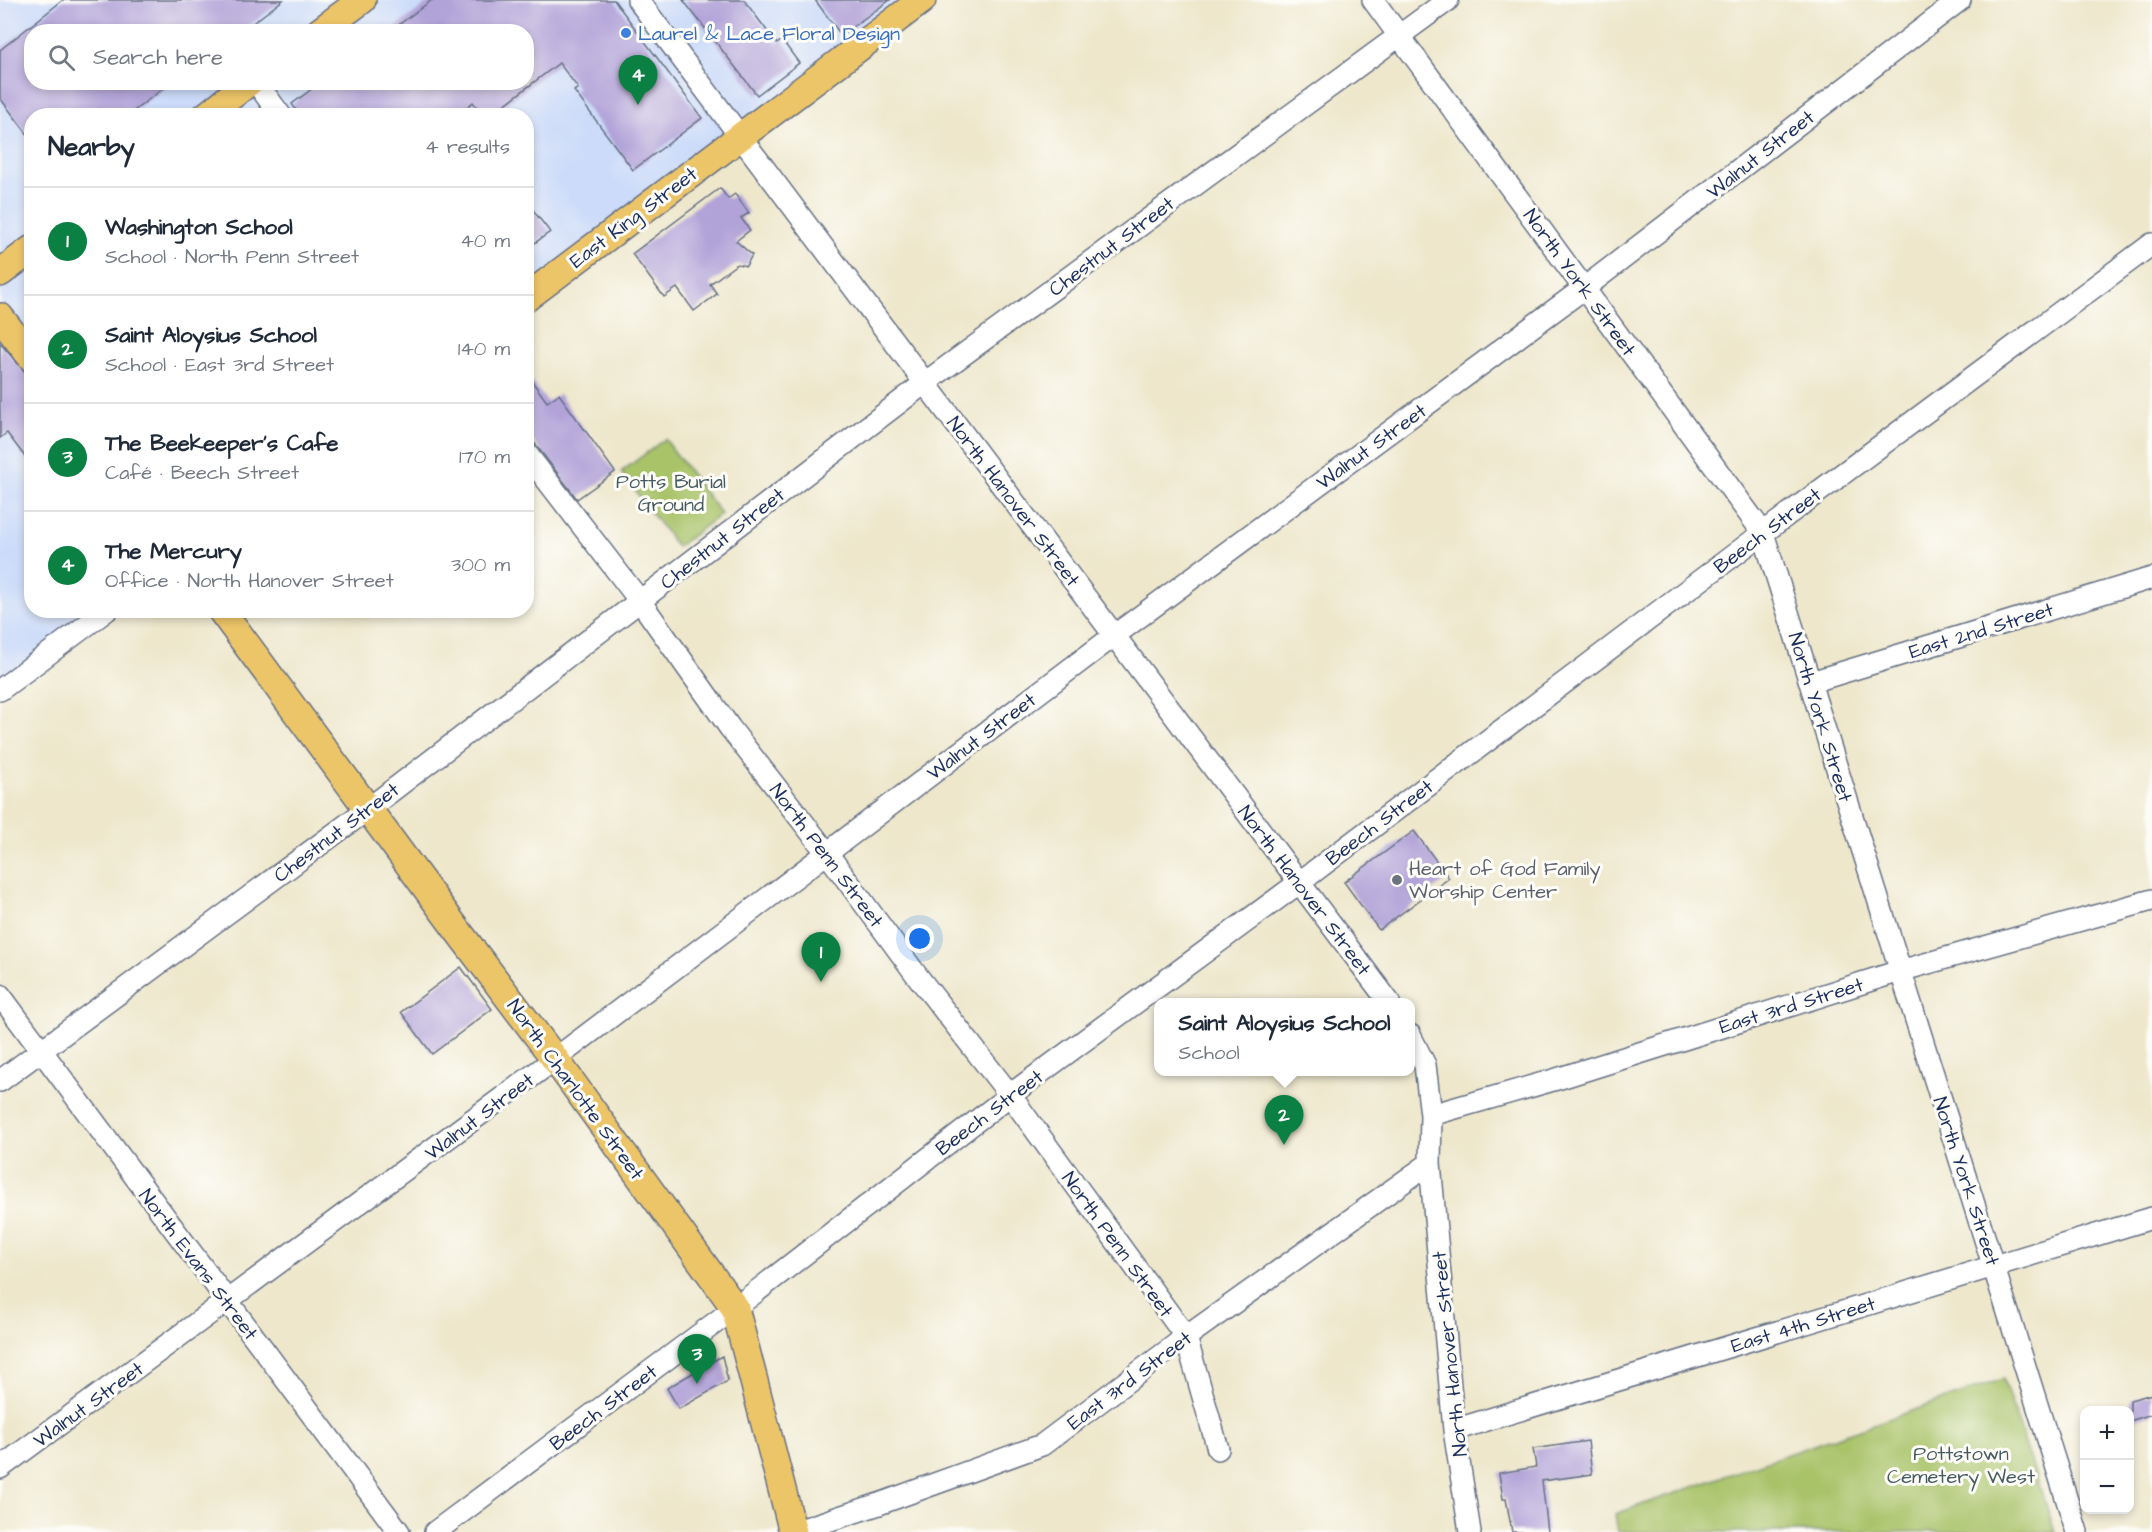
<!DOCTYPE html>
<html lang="en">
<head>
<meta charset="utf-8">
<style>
	body { margin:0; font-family:"Architects Daughter",sans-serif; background:#f2f2f3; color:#1f2937 }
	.controls { position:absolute; right:18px; bottom:18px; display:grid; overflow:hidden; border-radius:12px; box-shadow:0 3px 9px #0003 }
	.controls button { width:54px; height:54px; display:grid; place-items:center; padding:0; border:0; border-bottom:2px solid #e0e1e3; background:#fff; color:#1f2937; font:30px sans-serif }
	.you { position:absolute; left:920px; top:939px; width:21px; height:21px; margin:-15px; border:4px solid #fff; border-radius:50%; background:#1a73e8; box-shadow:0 0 0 9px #1a73e833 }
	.badge { display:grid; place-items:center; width:39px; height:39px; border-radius:50%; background:#0b8043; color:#fff; font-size:20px; font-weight:700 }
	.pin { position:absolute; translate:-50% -50px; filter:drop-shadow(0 2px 3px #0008) }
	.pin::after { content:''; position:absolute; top:32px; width:21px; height:18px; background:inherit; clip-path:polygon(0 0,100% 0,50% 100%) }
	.popup { position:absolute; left:1154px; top:998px; width:261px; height:78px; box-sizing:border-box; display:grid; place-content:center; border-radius:12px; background:#fff; filter:drop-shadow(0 2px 4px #0005); font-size:20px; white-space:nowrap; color:#747a83 }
	.popup b { font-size:22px; color:#1f2937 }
	.popup::after { content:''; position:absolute; left:50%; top:100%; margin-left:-12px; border:12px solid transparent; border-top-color:#fff }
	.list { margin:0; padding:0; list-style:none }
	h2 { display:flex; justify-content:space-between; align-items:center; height:78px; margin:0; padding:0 24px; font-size:26px }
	h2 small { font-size:20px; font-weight:400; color:#747a83 }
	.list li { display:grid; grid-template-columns:39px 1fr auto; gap:18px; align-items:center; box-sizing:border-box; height:108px; padding:0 24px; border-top:2px solid #e0e1e3 }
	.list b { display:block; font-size:22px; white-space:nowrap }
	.list p { margin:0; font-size:20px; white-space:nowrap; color:#747a83 }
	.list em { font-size:20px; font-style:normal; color:#747a83 }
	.icon { flex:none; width:33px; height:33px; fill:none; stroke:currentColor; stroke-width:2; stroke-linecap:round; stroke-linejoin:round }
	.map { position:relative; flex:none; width:2152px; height:1532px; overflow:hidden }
	.search { position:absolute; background:#fff; box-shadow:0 3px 9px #0003; left:24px; top:24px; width:510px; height:66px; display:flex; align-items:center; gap:15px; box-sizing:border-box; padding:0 21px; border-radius:24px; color:#747a83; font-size:22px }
	.panel { position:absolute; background:#fff; box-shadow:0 3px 9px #0003; left:24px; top:108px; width:510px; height:510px; border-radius:24px }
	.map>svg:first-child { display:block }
	.built { fill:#ccdbf9; fill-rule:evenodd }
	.green { fill:#a9c369; stroke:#627964; stroke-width:1.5 }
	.building { fill:#b1a2d8 }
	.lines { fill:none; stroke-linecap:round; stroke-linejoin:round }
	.minor-casing { stroke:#656f84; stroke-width:24 }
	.major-casing { stroke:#656f84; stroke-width:30 }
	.minor { stroke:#fff; stroke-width:21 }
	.major { stroke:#edc569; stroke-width:27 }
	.shop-dot { fill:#3f7fe0; stroke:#fdfcf7; stroke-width:2 }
	.worship-dot { fill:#6b7280; stroke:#fdfcf7; stroke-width:2 }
	.labels { text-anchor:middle; stroke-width:6; stroke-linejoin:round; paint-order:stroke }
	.shop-label { font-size:20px; fill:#366cbe; stroke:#fdfcf7; text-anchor:start }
	.street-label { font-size:20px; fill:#1b2f5e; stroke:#fdfcf7 }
	.park-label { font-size:20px; fill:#465b61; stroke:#fdfcf7 }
	.worship-label { font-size:20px; fill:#5b616d; stroke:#fdfcf7; text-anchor:start }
</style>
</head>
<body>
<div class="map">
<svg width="2152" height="1532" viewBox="0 0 2152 1532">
	<rect width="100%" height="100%" fill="#fdfcf7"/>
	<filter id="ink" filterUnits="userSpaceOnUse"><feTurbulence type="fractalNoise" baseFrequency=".0167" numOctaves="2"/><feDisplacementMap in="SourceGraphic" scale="12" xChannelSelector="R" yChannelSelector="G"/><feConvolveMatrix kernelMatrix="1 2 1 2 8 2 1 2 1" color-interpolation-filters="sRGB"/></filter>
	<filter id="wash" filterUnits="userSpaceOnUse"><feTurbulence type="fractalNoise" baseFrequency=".008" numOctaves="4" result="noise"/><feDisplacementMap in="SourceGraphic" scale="24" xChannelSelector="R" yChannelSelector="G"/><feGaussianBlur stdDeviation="1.35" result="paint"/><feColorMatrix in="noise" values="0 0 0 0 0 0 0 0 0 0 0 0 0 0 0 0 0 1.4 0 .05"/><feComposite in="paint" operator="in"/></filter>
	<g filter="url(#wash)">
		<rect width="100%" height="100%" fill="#eee7cc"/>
		<path class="built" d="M0,0h921l-394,295 -1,-179h-494v494l71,1 -103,77zM32,32h494v50h-494z"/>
		<path class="green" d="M665,439l56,75 -44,33 -56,-75z
			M2003,1379l52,153h-437l-3,-18z"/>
		<g id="blocks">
			<path class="building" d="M63,0h220l-42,32h-209v50h140l-45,34h-95v24l-32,-42v-48z
				M432,0h182l88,118 -69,52 -59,-79 4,-3 -19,-25 -69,53h-7l-10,-14 -17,14h-156l-8,-12 29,-22h205v-50h-137z
				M683,0h61l33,44 5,-4 17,23 -42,32z
				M815,0h75l-49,35z
				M720,188l8,11 7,-5 14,19 -8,5 9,12 -14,11 16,14 -6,11 -9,-2 -27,20 7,10 -23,17 -17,-23 -13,9 -32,-43z
				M526,201l24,31 -24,17z
				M0,343l32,37v86l-25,-33 -7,5z
				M526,373l21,29 12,-8 56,78 -38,27 -51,-67z
				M1414,831l35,47 -70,52 -35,-48z
				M461,967l31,42 -60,45 -31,-42z
				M722,1356l6,25 -49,28 -12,-21z
				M2152,1394v20l-22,7v-21z
				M1588,1441l4,33 -50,7 6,51h-36l-6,-33h-3l-4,-26 37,-6 -3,-18z"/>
		</g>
	</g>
	<g filter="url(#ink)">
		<use href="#blocks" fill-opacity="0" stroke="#656f84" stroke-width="1.5"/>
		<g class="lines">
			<defs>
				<path id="minor" d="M638,0l751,1002
					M1373,0l390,533 314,999
					M256,82l25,34
					M526,453l114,148 90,127 97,125 88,120 95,122 176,242 32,112
					M1811,682l341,-104
					M0,690l107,-80
					M0,995l399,537
					M1410,1035l15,30 6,50 -1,48 24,267 16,102
					M0,1081l368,-272 558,-427 522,-382
					M1431,1115l126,-36 343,-108 252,-71
					M1454,1430l698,-212
					M0,1468l555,-409 560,-424 468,-346 377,-289
					M435,1532l300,-224 275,-213 290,-213 463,-349 389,-289
					M794,1532l85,-28 163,-59 144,-108 244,-174"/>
				<path id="major" d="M319,32l43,-32
					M206,116l43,-34
					M0,273l32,-24
					M526,298l396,-298
					M0,317l32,41
					M221,610l237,321 97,128 180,249 58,224"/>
			</defs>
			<use href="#minor" class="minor-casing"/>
			<use href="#major" class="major-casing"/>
			<use href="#minor" class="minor"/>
			<use href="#major" class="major"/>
		</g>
	</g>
	<circle class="shop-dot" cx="626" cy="33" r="6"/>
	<circle class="worship-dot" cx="1397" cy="880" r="6"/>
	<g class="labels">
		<g class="shop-label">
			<text x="638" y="40">Laurel &amp; Lace Floral Design</text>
		</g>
		<g class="street-label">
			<text transform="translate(1760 154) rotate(-38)" y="7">Walnut Street</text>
			<text transform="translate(633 217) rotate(-37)" y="7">East King Street</text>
			<text transform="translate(1111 246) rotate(-37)" y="7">Chestnut Street</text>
			<text transform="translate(1580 282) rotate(54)" y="7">North York Street</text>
			<text transform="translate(1371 446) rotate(-36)" y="7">Walnut Street</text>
			<text transform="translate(1014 501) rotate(53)" y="7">North Hanover Street</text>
			<text transform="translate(1767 530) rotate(-37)" y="7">Beech Street</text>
			<text transform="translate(722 538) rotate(-38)" y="7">Chestnut Street</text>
			<text transform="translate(1981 630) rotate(-17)" y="7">East 2nd Street</text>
			<text transform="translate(1821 717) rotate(73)" y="7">North York Street</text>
			<text transform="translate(981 736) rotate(-37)" y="7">Walnut Street</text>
			<text transform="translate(1379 822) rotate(-37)" y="7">Beech Street</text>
			<text transform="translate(336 832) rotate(-37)" y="7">Chestnut Street</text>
			<text transform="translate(827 855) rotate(53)" y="7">North Penn Street</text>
			<text transform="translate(1305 890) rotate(53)" y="7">North Hanover Street</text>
			<text transform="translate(1791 1005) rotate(-17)" y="7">East 3rd Street</text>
			<text transform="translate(576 1089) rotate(54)" y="7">North Charlotte Street</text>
			<text transform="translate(989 1112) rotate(-37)" y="7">Beech Street</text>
			<text transform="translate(479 1116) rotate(-37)" y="7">Walnut Street</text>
			<text transform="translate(1967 1181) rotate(72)" y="7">North York Street</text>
			<text transform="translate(1118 1244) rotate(54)" y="7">North Penn Street</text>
			<text transform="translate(199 1264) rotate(53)" y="7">North Evans Street</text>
			<text transform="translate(1803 1324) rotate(-17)" y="7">East 4th Street</text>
			<text transform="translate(1449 1354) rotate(-96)" y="7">North Hanover Street</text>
			<text transform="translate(1129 1380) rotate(-37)" y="7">East 3rd Street</text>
			<text transform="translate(88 1404) rotate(-36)" y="7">Walnut Street</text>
			<text transform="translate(603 1407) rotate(-37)" y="7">Beech Street</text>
		</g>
		<g class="park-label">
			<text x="671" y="488">Potts Burial<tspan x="671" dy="23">Ground</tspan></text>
			<text x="1961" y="1460">Pottstown<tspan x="1961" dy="23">Cemetery West</tspan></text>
		</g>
		<g class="worship-label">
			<text x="1409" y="875">Heart of God Family<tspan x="1409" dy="23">Worship Center</tspan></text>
		</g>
	</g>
</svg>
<div class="controls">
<button>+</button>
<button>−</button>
</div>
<div class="you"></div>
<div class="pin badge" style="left:821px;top:982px">1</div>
<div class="pin badge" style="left:1284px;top:1145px">2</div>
<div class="popup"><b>Saint Aloysius School</b>School</div>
<div class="pin badge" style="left:697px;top:1384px">3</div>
<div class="pin badge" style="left:638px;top:105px">4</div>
<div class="search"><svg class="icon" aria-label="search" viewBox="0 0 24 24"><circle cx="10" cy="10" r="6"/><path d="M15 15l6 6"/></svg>Search here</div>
<section class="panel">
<h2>Nearby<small>4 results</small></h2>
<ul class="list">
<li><span class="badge">1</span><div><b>Washington School</b><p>School · North Penn Street</p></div><em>40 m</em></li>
<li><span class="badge">2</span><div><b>Saint Aloysius School</b><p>School · East 3rd Street</p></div><em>140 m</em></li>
<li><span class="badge">3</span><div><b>The Beekeeper's Cafe</b><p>Café · Beech Street</p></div><em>170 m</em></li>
<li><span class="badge">4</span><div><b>The Mercury</b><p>Office · North Hanover Street</p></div><em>300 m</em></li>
</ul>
</section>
</div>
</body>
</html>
